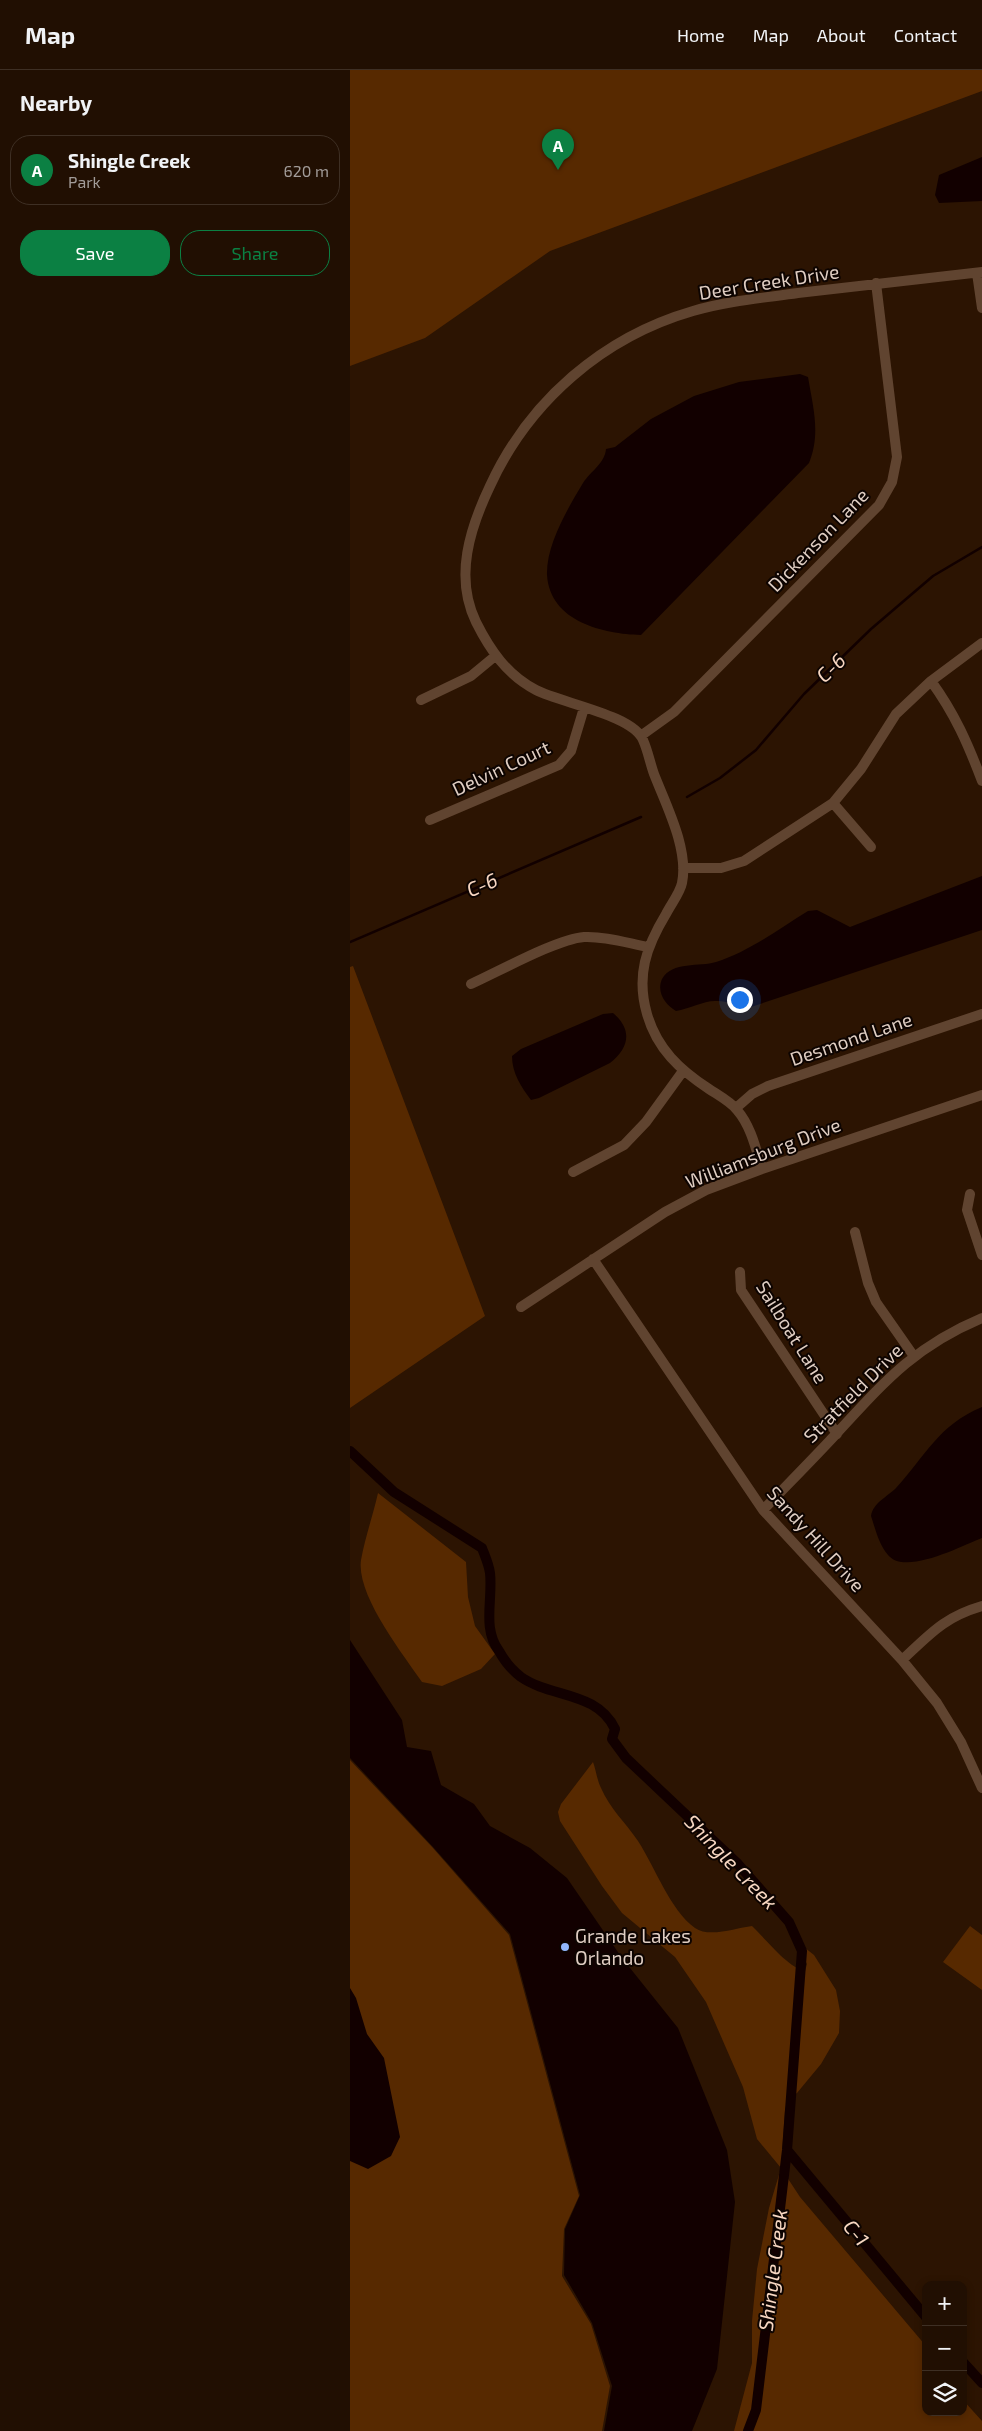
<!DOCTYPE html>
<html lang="en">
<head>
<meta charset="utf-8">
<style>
	body { margin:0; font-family:"Exo 2",sans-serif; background:#2d1d11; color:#f1f3f6 }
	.controls { position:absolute; right:15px; bottom:15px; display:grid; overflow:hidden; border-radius:10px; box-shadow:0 2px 8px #0003 }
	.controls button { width:45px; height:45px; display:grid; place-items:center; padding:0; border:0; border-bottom:1px solid #3e2f24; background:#210f02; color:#f1f3f6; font:25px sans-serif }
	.you { position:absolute; left:389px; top:929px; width:18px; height:18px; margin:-12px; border:4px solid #fff; border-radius:50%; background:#1a73e8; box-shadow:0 0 0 8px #1a73e833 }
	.badge { display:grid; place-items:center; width:32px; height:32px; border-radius:50%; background:#0b8043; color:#fff; font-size:16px; font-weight:700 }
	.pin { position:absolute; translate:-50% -41px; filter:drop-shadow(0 1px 2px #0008) }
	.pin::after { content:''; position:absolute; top:26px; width:18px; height:15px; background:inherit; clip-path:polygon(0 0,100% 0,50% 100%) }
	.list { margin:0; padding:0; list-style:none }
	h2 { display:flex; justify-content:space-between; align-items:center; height:65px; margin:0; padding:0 20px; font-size:21px }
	h2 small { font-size:16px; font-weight:400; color:#a29c99 }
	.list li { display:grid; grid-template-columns:32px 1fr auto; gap:15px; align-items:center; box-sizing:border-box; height:70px; margin:0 10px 10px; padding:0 10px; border:1px solid #3e2f24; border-radius:20px }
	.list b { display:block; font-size:19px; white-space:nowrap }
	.list p { margin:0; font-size:16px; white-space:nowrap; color:#a29c99 }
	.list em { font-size:16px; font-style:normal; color:#a29c99 }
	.actions { display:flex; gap:10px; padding:15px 20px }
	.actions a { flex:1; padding:11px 0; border:1px solid #0b8043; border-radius:20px; text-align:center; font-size:18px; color:#0b8043 }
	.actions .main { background:#0b8043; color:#fff }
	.icon { flex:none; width:28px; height:28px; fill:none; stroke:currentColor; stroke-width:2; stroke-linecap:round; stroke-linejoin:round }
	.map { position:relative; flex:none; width:632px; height:2361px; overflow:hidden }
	header { display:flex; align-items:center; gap:30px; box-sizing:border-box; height:70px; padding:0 25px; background:#210f02; border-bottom:1px solid #3e2f24 }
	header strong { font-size:24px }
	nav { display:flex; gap:28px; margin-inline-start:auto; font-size:18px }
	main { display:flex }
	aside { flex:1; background:#210f02 }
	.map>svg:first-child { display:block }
	.green { fill:#572900 }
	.water { fill:#120000 }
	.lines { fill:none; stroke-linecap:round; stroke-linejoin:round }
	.stream { stroke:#120000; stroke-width:2.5 }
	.canal { stroke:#120000; stroke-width:10 }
	.minor { stroke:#604430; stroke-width:10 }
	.poi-dot { fill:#93b7fd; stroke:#0d0401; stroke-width:2 }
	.labels { text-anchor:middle; stroke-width:4; stroke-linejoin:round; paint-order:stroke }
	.street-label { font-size:19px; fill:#dfcdc2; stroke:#0d0401 }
	.poi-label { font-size:19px; fill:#dfcdc2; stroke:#0d0401; text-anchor:start }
	.water-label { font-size:20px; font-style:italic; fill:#f8d7c2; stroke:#0d0401 }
</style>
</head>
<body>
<header>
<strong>Map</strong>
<nav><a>Home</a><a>Map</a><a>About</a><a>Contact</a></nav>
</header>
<main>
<aside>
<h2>Nearby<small></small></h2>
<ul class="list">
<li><span class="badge">A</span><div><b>Shingle Creek</b><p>Park</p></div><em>620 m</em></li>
</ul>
<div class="actions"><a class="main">Save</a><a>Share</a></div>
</aside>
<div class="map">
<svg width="632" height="2361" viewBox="0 0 632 2361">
	<rect width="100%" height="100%" fill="#2c1402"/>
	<path class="green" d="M0,0h632v21l-432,160 -125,87 -75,28z
		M3,896l132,350 -135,92v-441z
		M28,1423l88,69 2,35 7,29 20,28 -14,15 -39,17 -20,-4c-19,-28 -66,-87 -61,-122 4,-22 12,-45 17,-67z
		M0,1690l83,88 76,87 70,261 -15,33 -2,47 29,48 19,62 -8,45h-252z
		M243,1692c3,8 4,18 8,26 9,21 25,35 37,53 17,26 32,69 57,87 14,10 41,0 57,-2 14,13 35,41 53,45l2,-7 -12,-24 19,15 22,35 4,21 -1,22 -18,31 -24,29 -9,6 -3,11 -4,58 19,29 126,149v66h37v-12l19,21v10h-248l18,-68v-42l5,-52 12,-61 12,-40 -24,-29 -14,-52 -37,-85 -31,-45 -53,-44 -20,-27 -42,-65 -2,-9 3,-8z
		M620,1856l12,9v55l-39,-28z"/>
	<path class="water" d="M632,87v44l-43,2 -4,-8 4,-20z
		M450,304l8,3c5,30 13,57 1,86l-168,172c-37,-1 -91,-13 -94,-60 -1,-30 21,-67 36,-92 8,-12 22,-20 23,-34l9,-2 36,-28 43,-23 45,-14z
		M632,806v54l-231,77c-13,0 -23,-7 -36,-6 -12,0 -26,8 -39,10 -10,-6 -20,-18 -14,-32 10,-18 38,-12 54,-17 32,-10 63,-33 92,-51l9,-1 33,17z
		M263,943c20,17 16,35 -3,50l-71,35 -8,2c-10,-13 -19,-27 -19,-44l9,-7 82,-35z
		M632,1337v131c-21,8 -77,38 -94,17 -9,-10 -13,-27 -17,-39 2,-13 16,-19 25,-28 29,-31 42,-63 86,-81z
		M0,1570l52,80 5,27 24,4 10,34 33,19 16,22 40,22 37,30 55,80 56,70 49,122 8,52 -18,167 -25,62h-88l8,-45 -20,-63 -28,-48 1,-46 15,-34 -70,-261 -77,-87 -83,-89z
		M0,1918l6,10 11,36 17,24 16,79 -9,19 -23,13 -18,-8z"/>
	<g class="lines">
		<path class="stream" d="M337,727l33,-19 36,-28 48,-56 67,-65 62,-53 49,-29
			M0,872l291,-125"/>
		<path class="canal" d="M0,1381l44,41 88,56c3,8 7,17 8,25 3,27 -8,55 9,78 5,9 14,20 22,26 30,21 76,14 94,52l-3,10 14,19 112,106 51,58 13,29 -15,199 -31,260 -8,21
			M437,2080l139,167
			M613,2292l19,21"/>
		<path class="minor" d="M627,203l5,35
			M581,611c24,33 37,63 51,100
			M71,630l50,-24 23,-19
			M292,665l32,-23 205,-207 13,-23 5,-25 -21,-174
			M483,733l38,44
			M80,750l129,-55 12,-14 13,-43
			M333,798h38l23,-7 89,-58 28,-34 35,-55 35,-33 51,-38
			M121,914c27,-12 86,-45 113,-47 21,-1 43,6 64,10
			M386,1038l16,-14 16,-8 214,-72
			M412,1099c-6,-20 -11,-43 -25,-59 -6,-8 -19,-15 -28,-21 -29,-19 -52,-40 -62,-75 -11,-38 -1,-67 19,-100 5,-10 14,-21 16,-31 7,-34 -16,-78 -28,-109 -4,-11 -6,-23 -11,-34 -10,-25 -82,-37 -107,-50 -29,-15 -46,-40 -60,-68 -22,-45 -6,-94 14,-136 39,-85 113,-149 203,-175 34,-10 70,-13 105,-18 62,-7 123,-14 184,-21
			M223,1102l51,-27 22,-23 37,-51
			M620,1124l-3,16 15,45
			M505,1162l13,51 8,19 37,53
			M243,1189l170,251 139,150 35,43 24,39 21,46
			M390,1202l1,18 96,144
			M171,1237l144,-95 41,-22 56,-21 220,-74
			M413,1440c25,-26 50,-51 74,-77 48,-52 78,-87 145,-115
			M552,1590c28,-26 42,-43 80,-54"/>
	</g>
	<circle class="poi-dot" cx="215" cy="1877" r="5"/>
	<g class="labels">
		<g class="street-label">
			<text transform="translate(419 212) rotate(-9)" y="7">Deer Creek Drive</text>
			<text transform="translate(468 470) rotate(-46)" y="7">Dickenson Lane</text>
			<text transform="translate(151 698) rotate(-25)" y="7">Delvin Court</text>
			<text transform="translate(501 969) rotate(-19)" y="7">Desmond Lane</text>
			<text transform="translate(413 1083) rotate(-21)" y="7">Williamsburg Drive</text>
			<text transform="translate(442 1262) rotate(58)" y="7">Sailboat Lane</text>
			<text transform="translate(503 1323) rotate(-45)" y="7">Stratfield Drive</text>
			<text transform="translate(466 1469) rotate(48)" y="7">Sandy Hill Drive</text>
		</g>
		<g class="poi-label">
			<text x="225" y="1873">Grande Lakes<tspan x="225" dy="22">Orlando</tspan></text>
		</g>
		<g class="water-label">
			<text transform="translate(481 598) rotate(-44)" y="7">C-6</text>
			<text transform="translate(132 815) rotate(-23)" y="7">C-6</text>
			<text transform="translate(381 1792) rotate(46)" y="7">Shingle Creek</text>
			<text transform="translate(506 2163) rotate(50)" y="7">C-1</text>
			<text transform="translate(423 2200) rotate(-83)" y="7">Shingle Creek</text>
		</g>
	</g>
</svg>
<div class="controls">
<button>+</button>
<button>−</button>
<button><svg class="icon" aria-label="layers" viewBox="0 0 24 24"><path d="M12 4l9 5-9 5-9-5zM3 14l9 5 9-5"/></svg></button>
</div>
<div class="you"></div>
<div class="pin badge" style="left:208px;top:100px">A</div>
</div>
</main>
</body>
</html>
